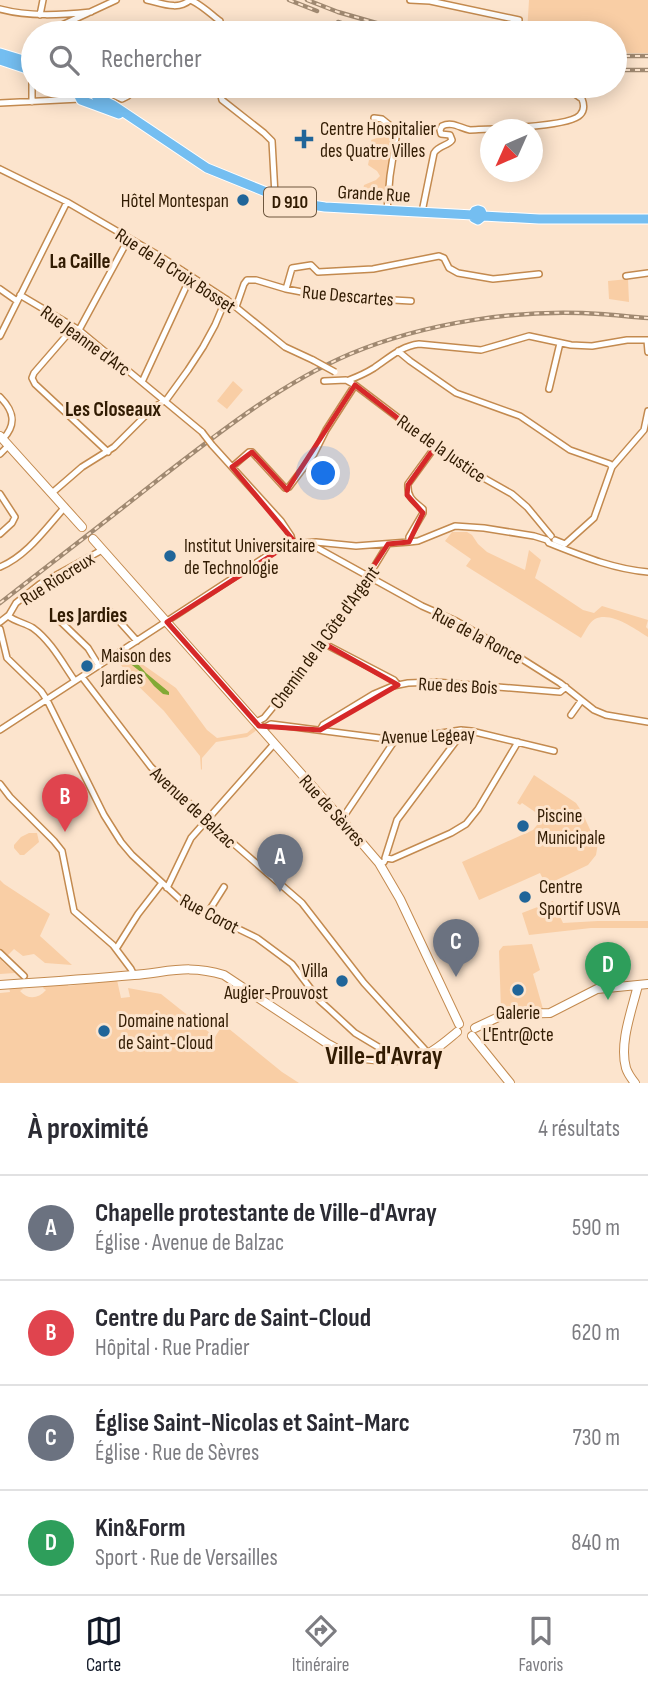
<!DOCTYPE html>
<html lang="fr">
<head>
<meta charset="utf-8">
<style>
	body { margin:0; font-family:"Sofia Sans Condensed",sans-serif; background:#f2f2f3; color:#2b2b33 }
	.compass { position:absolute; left:480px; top:119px; width:63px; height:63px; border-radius:50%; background:#fff; box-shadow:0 4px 18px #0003; rotate:225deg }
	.you { position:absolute; left:324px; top:474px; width:24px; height:24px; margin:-18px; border:5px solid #fff; border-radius:50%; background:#1a73e8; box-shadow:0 0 0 10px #1a73e833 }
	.badge { display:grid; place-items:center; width:46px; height:46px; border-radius:50%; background:#111827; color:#fff; font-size:23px; font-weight:700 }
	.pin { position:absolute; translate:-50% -58px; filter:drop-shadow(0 2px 4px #0008) }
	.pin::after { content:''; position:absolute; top:37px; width:24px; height:21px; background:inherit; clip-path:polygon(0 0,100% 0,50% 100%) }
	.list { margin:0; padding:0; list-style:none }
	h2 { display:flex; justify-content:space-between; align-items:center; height:91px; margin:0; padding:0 28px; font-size:30px }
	h2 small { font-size:23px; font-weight:400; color:#7c7c81 }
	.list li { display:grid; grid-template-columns:46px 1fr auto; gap:21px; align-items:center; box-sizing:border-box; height:105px; padding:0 28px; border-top:2px solid #e1e1e2 }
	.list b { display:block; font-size:26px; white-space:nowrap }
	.list p { margin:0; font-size:23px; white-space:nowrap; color:#7c7c81 }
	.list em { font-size:23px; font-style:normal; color:#7c7c81 }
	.icon { flex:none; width:38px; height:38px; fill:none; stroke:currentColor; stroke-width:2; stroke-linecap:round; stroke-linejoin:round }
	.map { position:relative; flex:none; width:648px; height:1083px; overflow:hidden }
	.search { position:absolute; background:#fff; box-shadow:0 4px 18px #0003; left:21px; right:21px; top:21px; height:77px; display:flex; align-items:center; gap:18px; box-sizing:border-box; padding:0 24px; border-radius:38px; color:#7c7c81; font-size:26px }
	.sheet { height:511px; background:#fff }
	nav { display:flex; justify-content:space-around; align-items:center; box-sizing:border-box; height:98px; border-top:2px solid #e1e1e2; background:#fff; font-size:19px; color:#7c7c81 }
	nav a { display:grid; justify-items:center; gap:4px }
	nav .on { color:#111827 }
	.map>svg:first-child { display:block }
	.green { fill:#f9cea5 }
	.water { fill:#82a935 }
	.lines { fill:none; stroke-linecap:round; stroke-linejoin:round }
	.street-casing { stroke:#c38a4f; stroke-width:8 }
	.secondary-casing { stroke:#c38a4f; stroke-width:10 }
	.primary-casing { stroke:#fff; stroke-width:11 }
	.street { stroke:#fff; stroke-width:5 }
	.secondary { stroke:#fff; stroke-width:8 }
	.primary { stroke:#74bef1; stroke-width:9 }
	.rail-casing { stroke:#a08971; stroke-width:4.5 }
	.rail { stroke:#fce4cd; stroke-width:2; stroke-dasharray:5; stroke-linecap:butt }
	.street-bridge-casing { stroke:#c38a4f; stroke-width:8; stroke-linecap:butt }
	.street-bridge { stroke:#fff; stroke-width:5 }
	.marked { fill:none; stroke:#d62828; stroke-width:5; stroke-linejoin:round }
	.poi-dot { fill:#206599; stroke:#fce4cd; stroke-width:2.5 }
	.labels { text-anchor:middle; stroke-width:6; stroke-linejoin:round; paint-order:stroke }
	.shield { fill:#fce4cd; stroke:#6e573f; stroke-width:2 }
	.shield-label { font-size:18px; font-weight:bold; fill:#311b02 }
	.poi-label { font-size:19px; fill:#311b02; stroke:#fce4cd; text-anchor:start }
	.street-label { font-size:19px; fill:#311b02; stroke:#fce4cd }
	.neighbourhood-label { font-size:21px; font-weight:bold; fill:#311b02; stroke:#fce4cd }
	.district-label { font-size:26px; font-weight:bold; fill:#311b02; stroke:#fce4cd }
</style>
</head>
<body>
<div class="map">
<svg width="648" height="1083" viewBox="0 0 648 1083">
	<rect width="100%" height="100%" fill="#fce4cd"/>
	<path class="green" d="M529,0h119v53h-33v-20h-88z
		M387,132l8,2 -11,66 -22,-4 2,-11 12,-5 4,-4 -3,-5 -9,-6 4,-21 -1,-4 12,-4z
		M273,201l27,7 -2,8 -3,1 -20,-4 -2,-2z
		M628,279l1,23 -20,-3 -1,-18z
		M233,381l10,9 -16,19 -10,-8z
		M452,532h15l5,3 6,9 9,8 38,18 4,-20 12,10 -6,18 48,32 11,3 8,-7 46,14 -2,7 2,2v8c-13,-8 -37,-26 -53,-18 -6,3 -10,13 -14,19l-115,-72 5,-7 -26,-18z
		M131,649l11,15 34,24 31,42 10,8 30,-5 7,-6 3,3 -10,7 -31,5 -14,16v11l-1,1 -1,-14 -36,-45 -33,-32 -15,-21z
		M534,775l42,28c9,12 13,28 22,40l-2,12 -8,10 -42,20 -6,-12 -61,27 -17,-38 71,-32 4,-5 4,-9 -19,-13 -2,2 -3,-2z
		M29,833h8l2,9 -15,13h-4l-6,-7v-3l7,-8z
		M0,880l4,4 46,30 -10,22 32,29 -27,-2 -11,-9 -11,2 -9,-7 -12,12 13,12 -15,1z
		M553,901l10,22 35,-2h50v7h-57l-62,7 -7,-22z
		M532,944l8,26 -7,4 10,35 -42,1 -2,-59 4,-5z
		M117,980l4,18 9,-1 -2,-9 33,6 54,43 8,-13 59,48 17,11h-299v-90l10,-1 -1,-5h12l2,2 -3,2c8,9 18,8 26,-1l-3,-2 2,-3 24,-2 -1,3z"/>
	<path class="water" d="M129,654l17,19 23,19v3l-6,-1 -9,-8 -8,-10 -18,-14 -2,-4z"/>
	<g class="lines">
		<defs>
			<path id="street" d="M147,0c14,3 31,11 43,0
				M190,0c8,2 22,15 30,21l1,12
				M410,0l20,1 89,19
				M0,9c30,8 60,6 91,3
				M40,15l3,-15
				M56,33l4,-7 56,-26
				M32,81v21
				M221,86v10l1,4 42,33 8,8 3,54
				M356,86l27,4h13l32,-4
				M91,90l3,-4 2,1 26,12 6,-3c0,-7 -5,-8 -12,-10
				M128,93l11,-7
				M0,103l80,-4
				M374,118l8,1 15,12 -7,45 -3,34
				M0,169l67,33 96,56 63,41 59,48 28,13
				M424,213l-1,-6 11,-54c5,-8 14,-7 18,-13l-2,-5 -9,-1 -1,-4 2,-4c10,-5 18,2 28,4 19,-1 100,-3 110,-15 5,-5 4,-11 2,-16l-10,-7 -138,-6
				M626,276l22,-3
				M0,289l17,12
				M286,289l37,7 88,5
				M20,295l59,35 123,102
				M236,307l8,-23 3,-4h9l30,9 6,-21 19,-3 7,7 55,-3 66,-13 5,2 5,10 9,5 35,6 46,-5
				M73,328l-39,45 -2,5 3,6 73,68
				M79,330l50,-92
				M0,336l67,-134
				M647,340l1,12
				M398,351l12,10 46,32 64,23 50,34 40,14 2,3
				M349,380c8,-3 17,-7 25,-12 15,-10 27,-22 45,-24l62,6 48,-14 42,9 21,1 35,-6h21
				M324,381l22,-1 9,5 104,79 53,30 15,13 24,29
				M142,382l49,-106
				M549,389l11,-46
				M0,397c14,14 17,27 3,42
				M212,445l69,76 10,15 2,8
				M0,454l9,-9
				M232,467l17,-15h3l33,36 4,-1 25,-33 12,-24 29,-45
				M52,493l30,-26 32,-20 39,-39 14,-9 21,-29 15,-23 12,-22 11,-26
				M0,494l15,23 -3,6 -12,11
				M555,540l10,4
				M409,542v-5l14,-24v-4c-9,-8 -16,-11 -15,-25l27,-37
				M310,544l112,62 34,15 66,38 38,24 34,27 12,5 42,7
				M565,544l29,-26 18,-51 32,-37 4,-19
				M0,567c27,-11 46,-39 65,-60
				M111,612l26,29
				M8,616c8,6 17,7 25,12 18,13 30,36 42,53
				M60,621l28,27 11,18
				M0,622l9,-7 7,-12 24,-19 62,-34
				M0,629l7,29 34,33 6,9 57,115 17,27 11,13 51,47 74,36 35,26 28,37 9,8 26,24 30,18 2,9
				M323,643l71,37 4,5
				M82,677l69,90 60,57 91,79 62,80 64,70
				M571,715l10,-14
				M259,726l7,1 5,-3 124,16 66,-10 10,1 83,20
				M259,726l-1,-5 6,-3 50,-61 38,-54 36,-59
				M0,730l282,-184 11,-2 23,-2 40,4 53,-4 9,-1 37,-15 29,2 50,8 13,4 2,3c33,13 64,26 99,29
				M320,730l3,-5 51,-31 19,-8 15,-3 27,-1 125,10 6,-5
				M0,784l10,13 44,44 8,10 12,60 39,34 18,24 3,6
				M342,819l53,-79
				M385,858l12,-38 62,-83 2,-7
				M379,863l5,-1 2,-4 6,1 59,-26 15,-9 12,-15 40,-67
				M167,888l24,-50 83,-94
				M207,914l17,-27
				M116,949l22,-35 24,-31
				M0,953l24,23"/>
			<path id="secondary" d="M0,436l82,91
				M93,539l243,274 43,50 21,36 59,125
				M0,985c45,-3 89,-6 134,-10 35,-3 55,-11 90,0l104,69c5,2 10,6 15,8 15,8 61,11 77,5 13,-4 26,-16 37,-25
				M475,1028l30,-14 45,-1 47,-24 51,-5
				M472,1036l38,47
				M635,1083c-4,-5 -7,-9 -9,-15 -7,-25 6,-58 12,-83"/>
			<path id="primary" d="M0,53l33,10
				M0,60l33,11
				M63,86l15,8
				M80,86l8,1 9,10 16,8 94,63 84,34 34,5 148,8 2,-4 3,-1 3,1 2,5
				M78,94l3,6 38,14
				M473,215l1,3 4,2 5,-4 56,3h109"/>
		</defs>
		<use href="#street" class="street-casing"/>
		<use href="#secondary" class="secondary-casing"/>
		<use href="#primary" class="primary-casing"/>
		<use href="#street" class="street"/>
		<use href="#secondary" class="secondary"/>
		<use href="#primary" class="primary"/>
		<defs>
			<path id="rail" d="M289,0l28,11
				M307,0l31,12 73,21
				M338,22l33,11
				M615,56h33
				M615,70h33
				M0,603c53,-41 106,-82 159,-124 61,-47 121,-95 191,-125 74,-31 170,-46 250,-40 16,1 32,3 48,4"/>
		</defs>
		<use href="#rail" class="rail-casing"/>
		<use href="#rail" class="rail"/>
		<defs>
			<path id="street-bridge" d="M313,360l22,12
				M202,432l10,13"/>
		</defs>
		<use href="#street-bridge" class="street-bridge-casing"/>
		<use href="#street-bridge" class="street-bridge"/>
	</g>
	<path class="marked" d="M355,385l80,62 -27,38 -1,10 16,18 -14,29 -21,2 -65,99 75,42 -78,45 -61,-4 -92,-104 127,-81 -62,-74 20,-15 35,38z"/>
	<g class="poi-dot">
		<path d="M300.5 128.5h7v7h7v7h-7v7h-7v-7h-7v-7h7z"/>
		<circle cx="243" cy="200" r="7"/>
		<circle cx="170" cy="556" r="7"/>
		<circle cx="87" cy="666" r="7"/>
		<circle cx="523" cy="826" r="7"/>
		<circle cx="525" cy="897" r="7"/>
		<circle cx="342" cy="981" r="7"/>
		<circle cx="518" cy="990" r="7"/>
		<circle cx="104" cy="1031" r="7"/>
	</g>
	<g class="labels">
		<rect class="shield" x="264" y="187.5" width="52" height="29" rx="5"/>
		<g class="shield-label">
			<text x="290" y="208">D 910</text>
		</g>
		<g class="poi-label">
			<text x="320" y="135">Centre Hospitalier<tspan x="320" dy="22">des Quatre Villes</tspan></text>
			<text x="229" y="207" text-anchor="end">Hôtel Montespan</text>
			<text x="184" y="552">Institut Universitaire<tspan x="184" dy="22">de Technologie</tspan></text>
			<text x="101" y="662">Maison des<tspan x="101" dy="22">Jardies</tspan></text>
			<text x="537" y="822">Piscine<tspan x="537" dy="22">Municipale</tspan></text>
			<text x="539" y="893">Centre<tspan x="539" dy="22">Sportif USVA</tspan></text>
			<text x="328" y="977" text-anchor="end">Villa<tspan x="328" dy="22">Augier-Prouvost</tspan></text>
			<text x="518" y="1019" text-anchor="middle">Galerie<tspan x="518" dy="22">L'Entr@cte</tspan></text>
			<text x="118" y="1027">Domaine national<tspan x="118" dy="22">de Saint-Cloud</tspan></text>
		</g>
		<g class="street-label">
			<text transform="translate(374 193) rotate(3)" y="7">Grande Rue</text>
			<text transform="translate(176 270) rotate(33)" y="7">Rue de la Croix Bosset</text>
			<text transform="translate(348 295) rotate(5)" y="7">Rue Descartes</text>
			<text transform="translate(86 340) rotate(36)" y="7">Rue Jeanne d'Arc</text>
			<text transform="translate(442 448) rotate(35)" y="7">Rue de la Justice</text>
			<text transform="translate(57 578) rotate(-32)" y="7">Rue Riocreux</text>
			<text transform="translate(478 635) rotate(28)" y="7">Rue de la Ronce</text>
			<text transform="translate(324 637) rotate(-54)" y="7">Chemin de la Côte d'Argent</text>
			<text transform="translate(458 685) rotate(3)" y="7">Rue des Bois</text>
			<text transform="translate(428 735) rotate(-2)" y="7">Avenue Legeay</text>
			<text transform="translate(194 807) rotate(43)" y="7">Avenue de Balzac</text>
			<text transform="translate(333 810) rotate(48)" y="7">Rue de Sèvres</text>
			<text transform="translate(210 913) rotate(28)" y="7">Rue Corot</text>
		</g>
		<g class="neighbourhood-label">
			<text x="80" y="268">La Caille</text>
			<text x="113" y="416">Les Closeaux</text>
			<text x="88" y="622">Les Jardies</text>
		</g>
		<g class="district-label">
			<text x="384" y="1064">Ville-d'Avray</text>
		</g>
	</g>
</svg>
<svg class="compass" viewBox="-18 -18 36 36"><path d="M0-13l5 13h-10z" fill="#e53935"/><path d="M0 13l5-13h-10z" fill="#7c7c81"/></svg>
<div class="you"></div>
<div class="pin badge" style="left:280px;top:892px;background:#6b7280">A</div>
<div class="pin badge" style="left:65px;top:832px;background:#e0444e">B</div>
<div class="pin badge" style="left:456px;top:977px;background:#6b7280">C</div>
<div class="pin badge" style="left:608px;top:1000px;background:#2e9e5b">D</div>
<div class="search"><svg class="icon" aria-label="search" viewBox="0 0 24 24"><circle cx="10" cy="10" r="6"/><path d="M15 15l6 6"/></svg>Rechercher</div>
</div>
<section class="sheet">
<h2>À proximité<small>4 résultats</small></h2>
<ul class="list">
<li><span class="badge" style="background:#6b7280">A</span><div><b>Chapelle protestante de Ville-d'Avray</b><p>Église · Avenue de Balzac</p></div><em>590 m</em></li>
<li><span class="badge" style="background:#e0444e">B</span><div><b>Centre du Parc de Saint-Cloud</b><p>Hôpital · Rue Pradier</p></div><em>620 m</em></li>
<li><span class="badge" style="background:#6b7280">C</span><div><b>Église Saint-Nicolas et Saint-Marc</b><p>Église · Rue de Sèvres</p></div><em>730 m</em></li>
<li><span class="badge" style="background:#2e9e5b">D</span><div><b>Kin&amp;Form</b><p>Sport · Rue de Versailles</p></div><em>840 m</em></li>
</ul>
</section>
<nav>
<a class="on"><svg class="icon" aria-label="map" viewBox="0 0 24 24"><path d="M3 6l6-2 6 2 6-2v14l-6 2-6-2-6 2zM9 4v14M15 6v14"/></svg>Carte</a>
<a><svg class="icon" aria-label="directions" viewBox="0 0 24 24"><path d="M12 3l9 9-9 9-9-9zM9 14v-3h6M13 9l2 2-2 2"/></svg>Itinéraire</a>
<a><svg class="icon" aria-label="saved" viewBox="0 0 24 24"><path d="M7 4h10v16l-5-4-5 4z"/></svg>Favoris</a>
</nav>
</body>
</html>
